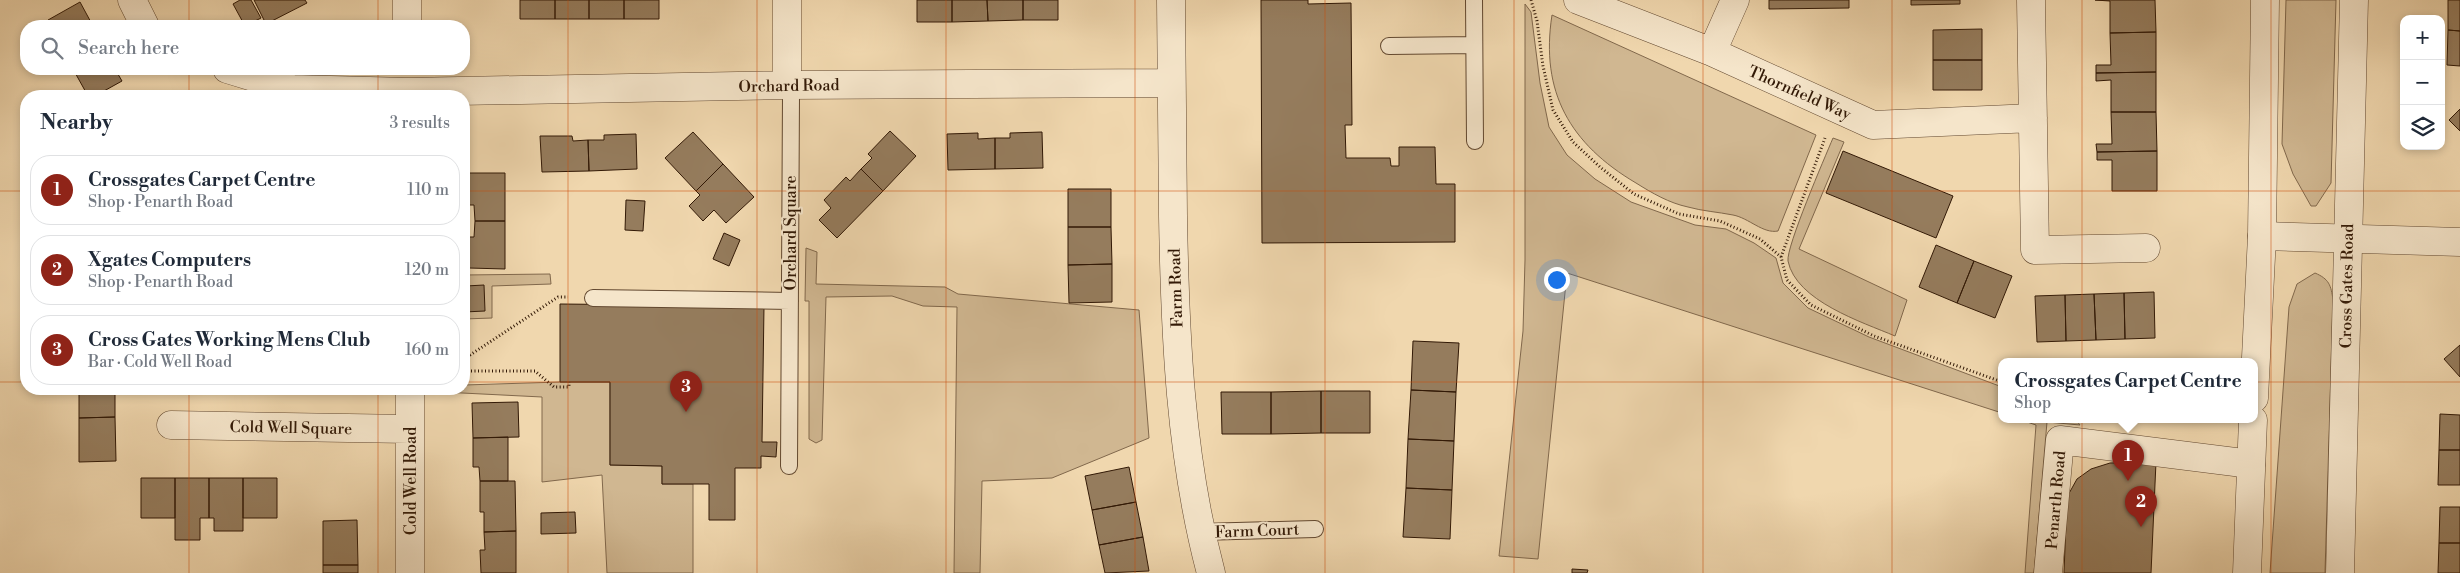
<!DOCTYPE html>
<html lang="en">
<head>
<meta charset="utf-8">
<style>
	body { margin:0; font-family:"Libre Bodoni",serif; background:#f2f2f3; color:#1f2937 }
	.controls { position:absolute; right:15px; top:15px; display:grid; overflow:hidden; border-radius:10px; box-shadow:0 2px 8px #0003 }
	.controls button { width:45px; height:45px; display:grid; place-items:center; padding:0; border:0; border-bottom:1px solid #e0e1e3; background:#fff; color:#1f2937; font:25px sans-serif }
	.you { position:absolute; left:1556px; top:279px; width:18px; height:18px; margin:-12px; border:4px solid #fff; border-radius:50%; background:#1a73e8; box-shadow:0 0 0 8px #1a73e833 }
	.badge { display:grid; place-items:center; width:32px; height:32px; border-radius:50%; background:#8f2418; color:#fff; font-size:16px; font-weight:700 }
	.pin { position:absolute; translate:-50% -41px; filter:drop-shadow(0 1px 2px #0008) }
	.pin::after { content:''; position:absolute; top:26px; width:18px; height:15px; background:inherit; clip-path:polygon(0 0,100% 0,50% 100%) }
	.popup { position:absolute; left:1998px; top:358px; width:260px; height:65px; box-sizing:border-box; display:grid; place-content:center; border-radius:10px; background:#fff; filter:drop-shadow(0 1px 4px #0005); font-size:16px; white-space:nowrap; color:#747a83 }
	.popup b { font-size:19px; color:#1f2937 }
	.popup::after { content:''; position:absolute; left:50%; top:100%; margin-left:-10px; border:10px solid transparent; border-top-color:#fff }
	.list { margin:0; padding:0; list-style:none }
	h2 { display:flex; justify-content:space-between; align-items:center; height:65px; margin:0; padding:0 20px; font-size:21px }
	h2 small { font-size:16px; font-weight:400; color:#747a83 }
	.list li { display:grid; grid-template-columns:32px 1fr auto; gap:15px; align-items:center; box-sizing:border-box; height:70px; margin:0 10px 10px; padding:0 10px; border:1px solid #e0e1e3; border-radius:20px }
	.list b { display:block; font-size:19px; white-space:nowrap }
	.list p { margin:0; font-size:16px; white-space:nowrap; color:#747a83 }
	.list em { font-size:16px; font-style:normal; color:#747a83 }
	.icon { flex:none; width:28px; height:28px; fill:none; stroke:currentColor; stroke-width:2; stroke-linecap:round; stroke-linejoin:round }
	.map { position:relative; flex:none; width:2460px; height:573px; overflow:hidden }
	.search { position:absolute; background:#fff; box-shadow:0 2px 8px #0003; left:20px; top:20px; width:450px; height:55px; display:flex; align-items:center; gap:12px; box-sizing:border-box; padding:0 18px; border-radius:20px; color:#747a83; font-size:19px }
	.panel { position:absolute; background:#fff; box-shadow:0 2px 8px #0003; left:20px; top:90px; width:450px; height:305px; border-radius:20px }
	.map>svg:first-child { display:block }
	.green { fill:#d0b791; stroke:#81684c }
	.building { fill:#957c5d; stroke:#321906 }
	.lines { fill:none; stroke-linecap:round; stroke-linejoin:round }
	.service-casing { stroke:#624830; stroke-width:18 }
	.minor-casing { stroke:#624830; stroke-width:29 }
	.tertiary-casing { stroke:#624830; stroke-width:29 }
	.path { stroke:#321906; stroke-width:3; stroke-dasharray:1 2.5; stroke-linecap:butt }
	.service { stroke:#f5e5ca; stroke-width:16 }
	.minor { stroke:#f5e5ca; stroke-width:28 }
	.tertiary { stroke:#f5e5ca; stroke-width:28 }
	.grid { fill:none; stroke:#cd4f0b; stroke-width:1; stroke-opacity:0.55 }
	.labels { text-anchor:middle; stroke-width:4; stroke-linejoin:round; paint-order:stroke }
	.street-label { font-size:16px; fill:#321906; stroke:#f5e5ca }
</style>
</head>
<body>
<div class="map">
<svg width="2460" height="573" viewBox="0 0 2460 573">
	<rect width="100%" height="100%" fill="#f0d7ae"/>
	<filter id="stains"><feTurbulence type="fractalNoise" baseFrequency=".004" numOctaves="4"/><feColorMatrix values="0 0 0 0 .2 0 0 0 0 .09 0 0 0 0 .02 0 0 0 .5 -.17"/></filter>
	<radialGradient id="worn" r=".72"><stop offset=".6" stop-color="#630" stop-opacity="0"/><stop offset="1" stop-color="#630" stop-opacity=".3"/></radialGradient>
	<path class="green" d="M2286,0h50l-5,183 -15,23h-5l-18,-32 -11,-30z
		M1525,4l6,8 9,71 9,44 18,28 28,24 36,23 64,23 31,4 28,14 22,15 7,25 25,25 61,29 133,50v26l-435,-140 -29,286 -39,-3 24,-225 2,-71z
		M1552,15l264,120 -38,96c-15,3 -29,-13 -45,-16 -15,-3 -31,-4 -45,-8 -19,-4 -36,-14 -52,-24 -66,-39 -96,-91 -84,-168z
		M1833,138l11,4 -45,107 108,51 -12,36c-33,-14 -99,-35 -107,-75 -2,-14 37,-104 45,-123z
		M806,248l11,4 -1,32 129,3 13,7 181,16 10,128 -97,40 -70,3 -2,92h-26l3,-266 -34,-1 -31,-10 -66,1 -4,143 -6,3 -7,-4v-138h-4z
		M2315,273c14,6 16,12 18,27l-8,273h-55l19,-266 8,-23z
		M550,274l1,10 -59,2v32l-28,1v-44z
		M560,382h50v83l52,1v18h31v89h-86l-5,-98 -60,7v-85l-100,-5 2,-3h20v-4z
		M2021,420h55l4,5 -33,-3 -13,151h-9l11,-148z"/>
	<path class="building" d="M240,0h11l10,18 -16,8 -12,-22z
		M254,0h51l2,3 -41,21z
		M520,0h35v19h-35z
		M555,0h34v19h-34z
		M589,0h35v19h-35z
		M624,0h35v19h-35z
		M917,0h35v22h-35z
		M952,0h35l1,21 -36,1z
		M987,0h36v20l-35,1z
		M1023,0h35v20h-35z
		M1261,0h47v4l43,-1 1,122h-7l1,33h44l1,8h8v-19h36l1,37h19v58l-193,1z
		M1769,0h80v8l-80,1z
		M1911,0h49v4l-49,1z
		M2095,0h60l1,32 -46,1v-32z
		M2448,0h12v31l-12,-1z
		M80,2l13,24h-42l-3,-6z
		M1982,29v31h-49v-30z
		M2448,30l12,1v35l-13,-1z
		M2156,32v40l-60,1v-8h15l-1,-32z
		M1933,60h49v30h-49z
		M73,69h42l7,12 -27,15h-7z
		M2156,72v40h-45v-32l-15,1v-8z
		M2460,109v22l-11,-11z
		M2111,112h45l1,39 -60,1 -1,-8h16z
		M890,131l26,25 -33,35 -22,-22 11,-11 -4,-4z
		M693,132l30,32 -27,27 -31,-33z
		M1042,132l1,36 -48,1v-31h15v-5z
		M978,133v6l17,-1v31l-47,1 -1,-36z
		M636,134l1,35 -48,2 -1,-31h16v-5z
		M540,136h32l1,5 15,-1 1,31 -47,1z
		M1843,151l110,45 -17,42 -110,-45z
		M2157,151v40h-45v-31h-15v-8z
		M723,164l31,33 -28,26 -12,-13 -11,11 -14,-15 11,-11 -4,-4z
		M861,169l22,22 -46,47 -18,-18 12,-12 -7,-8 22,-23 4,4z
		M469,173h36v48h-30l-1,-16h-5z
		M1068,189h43v38h-43z
		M626,200l19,1 -2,30 -18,-1z
		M475,221h30v48l-36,-1v-31h5z
		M1068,227h43l1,37 -44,1z
		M724,233l16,7 -11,26 -16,-7z
		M1936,245l38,16 -17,42 -38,-16z
		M1974,261l38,15 -17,42 -38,-15z
		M1112,264v38l-43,1 -1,-38z
		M484,285l1,26 -21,1v-10h3l-1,-16z
		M2154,292l1,46 -30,1 -1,-46z
		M2124,293l1,46 -29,1 -2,-46z
		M2094,294l2,46 -30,1 -1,-46z
		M2065,295l1,46 -29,1 -2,-46z
		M560,304l204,2 -2,136h15l-1,15 -15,-1v12h-26v52h-26v-36h-47v-18l-52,-1v-83h-50z
		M1413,341l46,2 -3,49 -45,-2z
		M2460,345v32l-16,-18z
		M79,389h36v28l-36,1z
		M1411,390l45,2 -2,49 -46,-2z
		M1321,391v42l-50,1v-42z
		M1321,391h49v42h-49z
		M1221,392h50v42h-49z
		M518,402l1,35 -46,1 -1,-35z
		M2440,414l20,1v35h-21z
		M115,417l1,44 -37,1v-44z
		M508,437v44h-28l-1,-14h-6v-29z
		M1408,439l46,2 -2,49 -46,-2z
		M2439,450h21v35h-22z
		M2156,462l-5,111h-87l3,-76 10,-18 14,-10 19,-6z
		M1129,467l7,35 -44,8 -7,-34z
		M141,478h34v40h-34z
		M175,478h34v40h-9v22h-25z
		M209,478h34v53h-29v-13h-5z
		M243,478h34v40h-34z
		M480,481h35l1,50 -32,1v-20h-4z
		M1406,488l46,2 -2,49 -47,-2z
		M1136,502l7,35 -44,8 -7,-35z
		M2440,507h20v36h-21z
		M575,512l1,21 -35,1v-21z
		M357,520l1,45h-35v-44z
		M516,531v42h-35l-1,-23h5l-1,-18z
		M1143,537l6,34 -44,2 -6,-28z
		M2439,543h21v30h-22z
		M323,565h35v8h-35z
		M1572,569l16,1 -1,3h-15z"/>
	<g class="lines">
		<defs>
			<path id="service" d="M1474,0l1,141
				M1389,46l85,-1
				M787,85l4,10 -2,371
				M593,298l197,3
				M1200,532l115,-3"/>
			<path id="minor" d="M132,0l13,26
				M407,0v26
				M787,0v85
				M1171,0c0,72 1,144 2,216 2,119 7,241 38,357
				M1578,0l134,52 161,73 160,-7
				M2031,0l4,250 111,-2
				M1712,52l23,-52
				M227,69l65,20 116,3 379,-7 384,-2
				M2262,236l198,6
				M410,389v184
				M171,425l239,4
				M2048,573l12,-133 191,24"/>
			<path id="tertiary" d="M2254,398l8,-162 3,-236
				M2247,573l6,-153
				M2340,573l14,-573"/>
		</defs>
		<use href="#service" class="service-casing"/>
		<use href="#minor" class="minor-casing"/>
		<use href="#tertiary" class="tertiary-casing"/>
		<path class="path" d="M1531,0l6,21 6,45 10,44 20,32 27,25 34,27 45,20 41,7 40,18 21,18 6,23 24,25 63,31 128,46
			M1781,257l44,-119
			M464,359l94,-62h10
			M464,371h71l19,16h15v-5"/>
		<use href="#service" class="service"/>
		<use href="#minor" class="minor"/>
		<use href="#tertiary" class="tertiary"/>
	</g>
	<path class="grid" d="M189,0v26M378,0v26M568,0v573M757,0v573M946,0v573M1135,0v573M1325,0v573M1514,0v573M1703,0v573M1892,0v573M2082,0v573M2271,0v573M189,69v27M378,69v27M0,191h26M464,191h1996M0,382h26M464,382h1996M189,389v184M378,389v184"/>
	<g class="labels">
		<g class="street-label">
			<text transform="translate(789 85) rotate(-1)" y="6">Orchard Road</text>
			<text transform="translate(1800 92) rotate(24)" y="6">Thornfield Way</text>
			<text transform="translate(790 233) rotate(-90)" y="6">Orchard Square</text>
			<text transform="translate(2346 286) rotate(-89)" y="6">Cross Gates Road</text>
			<text transform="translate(1175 288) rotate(-92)" y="6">Farm Road</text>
			<text transform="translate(291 427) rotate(1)" y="6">Cold Well Square</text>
			<text transform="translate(410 481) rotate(-90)" y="6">Cold Well Road</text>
			<text transform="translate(2055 500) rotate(-85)" y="6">Penarth Road</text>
			<text transform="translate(1257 530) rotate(-2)" y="6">Farm Court</text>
		</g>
	</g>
	<rect width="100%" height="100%" filter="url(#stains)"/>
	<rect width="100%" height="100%" fill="url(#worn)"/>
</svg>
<div class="controls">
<button>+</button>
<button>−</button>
<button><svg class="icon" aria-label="layers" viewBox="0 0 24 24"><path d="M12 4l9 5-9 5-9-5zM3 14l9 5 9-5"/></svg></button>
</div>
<div class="you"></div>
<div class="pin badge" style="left:2128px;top:481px">1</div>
<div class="popup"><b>Crossgates Carpet Centre</b>Shop</div>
<div class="pin badge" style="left:2141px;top:527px">2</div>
<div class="pin badge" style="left:686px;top:412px">3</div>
<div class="search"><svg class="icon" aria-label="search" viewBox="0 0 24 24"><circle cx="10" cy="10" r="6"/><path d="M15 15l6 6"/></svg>Search here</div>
<section class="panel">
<h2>Nearby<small>3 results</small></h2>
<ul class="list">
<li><span class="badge">1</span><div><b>Crossgates Carpet Centre</b><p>Shop · Penarth Road</p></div><em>110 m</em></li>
<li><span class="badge">2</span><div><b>Xgates Computers</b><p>Shop · Penarth Road</p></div><em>120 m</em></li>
<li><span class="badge">3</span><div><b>Cross Gates Working Mens Club</b><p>Bar · Cold Well Road</p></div><em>160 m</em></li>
</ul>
</section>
</div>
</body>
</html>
